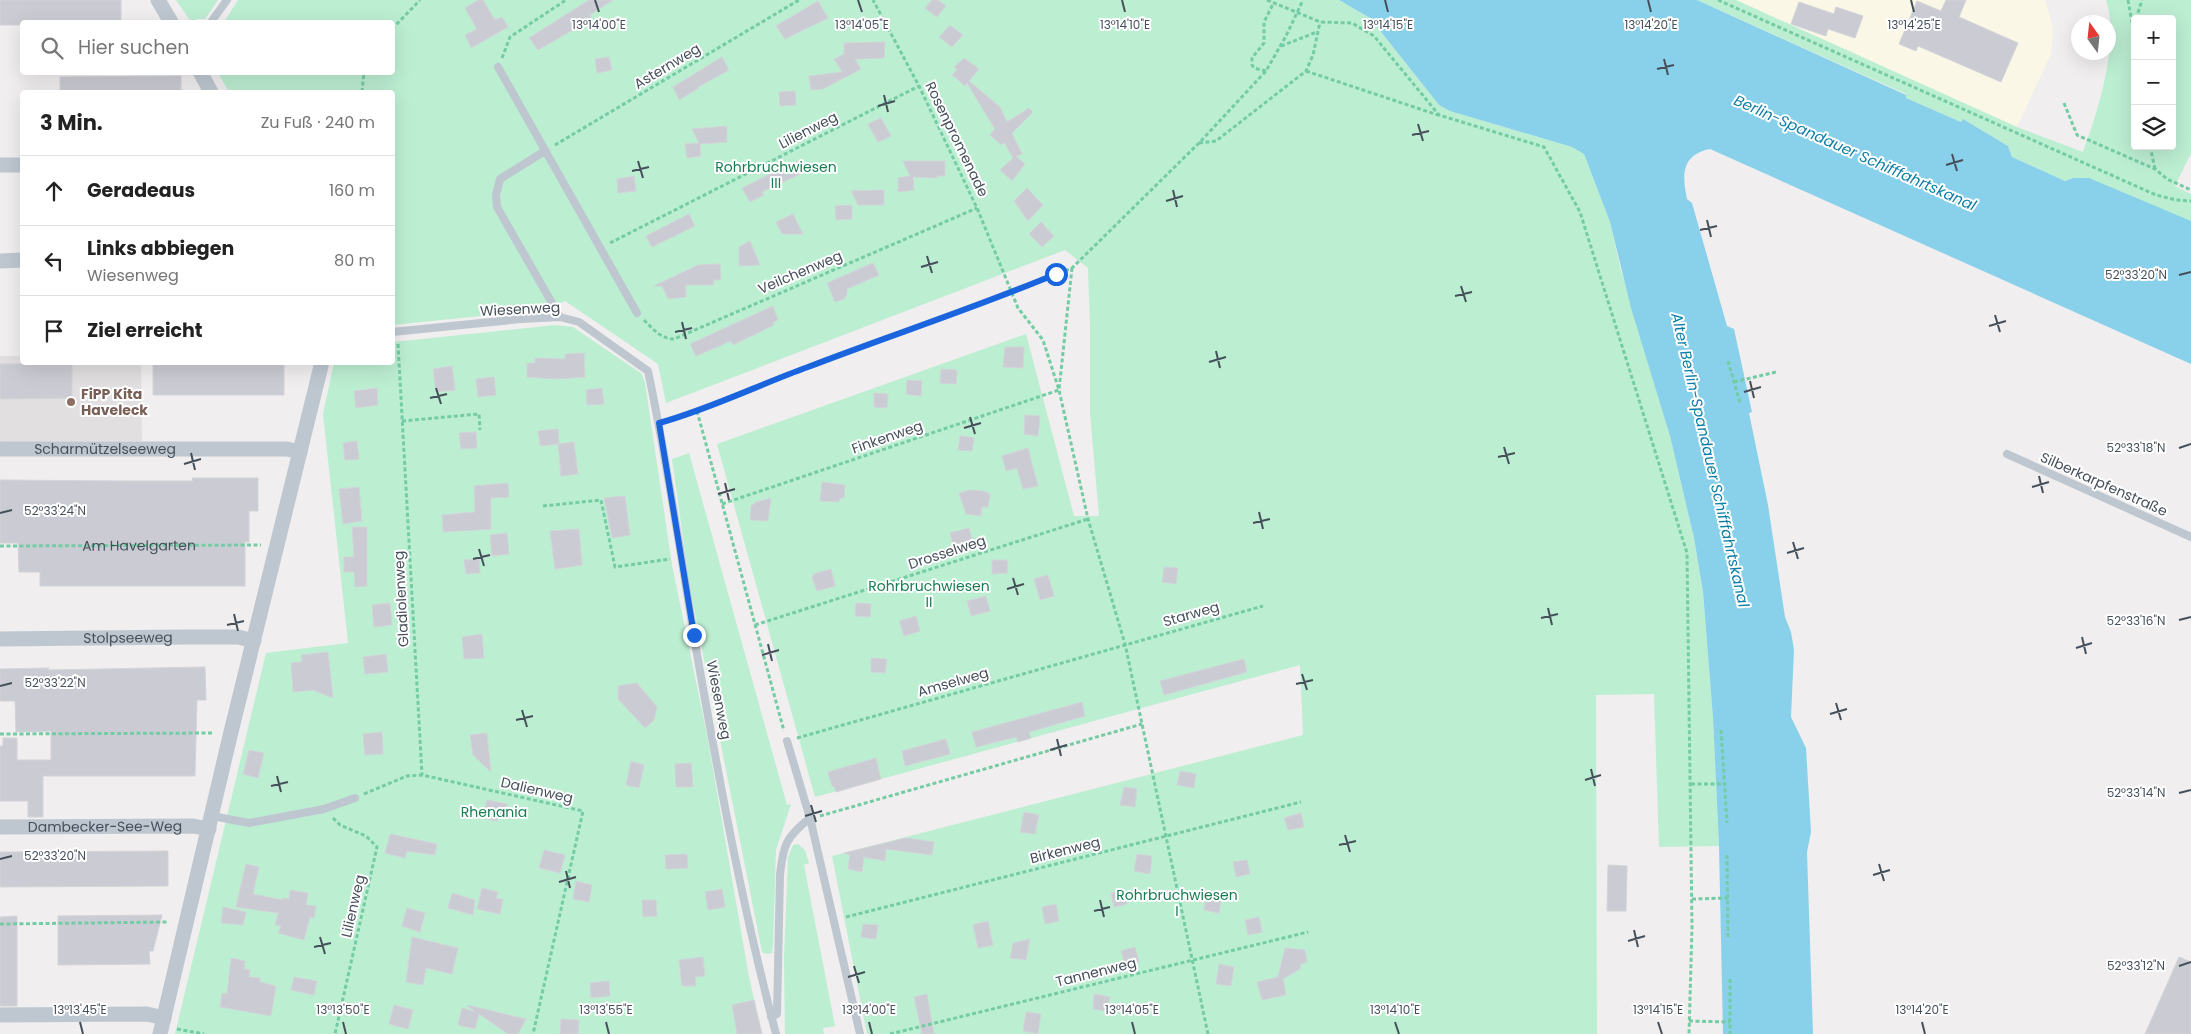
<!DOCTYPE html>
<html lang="de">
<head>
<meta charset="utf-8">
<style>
	body { margin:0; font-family:Poppins,sans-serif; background:#f6f6f6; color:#222 }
	.controls { position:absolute; right:15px; top:15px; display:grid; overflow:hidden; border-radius:5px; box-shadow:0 5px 20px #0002 }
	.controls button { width:45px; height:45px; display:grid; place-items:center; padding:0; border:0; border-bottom:1px solid #e0e0e0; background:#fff; color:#222; font:25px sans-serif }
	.compass { position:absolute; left:2071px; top:15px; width:45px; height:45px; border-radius:50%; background:#fff; box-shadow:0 5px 20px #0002; rotate:345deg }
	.stop { position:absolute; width:15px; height:15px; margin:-11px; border:4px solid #1a65de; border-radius:50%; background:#fff }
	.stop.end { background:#1a65de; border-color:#fff; box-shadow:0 1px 5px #0008 }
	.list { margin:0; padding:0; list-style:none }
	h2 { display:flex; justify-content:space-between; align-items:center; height:65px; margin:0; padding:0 20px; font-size:21px }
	h2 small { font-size:16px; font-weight:400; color:#767676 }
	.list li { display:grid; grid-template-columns:32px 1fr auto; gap:15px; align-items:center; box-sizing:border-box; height:70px; padding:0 20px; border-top:1px solid #e0e0e0 }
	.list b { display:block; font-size:19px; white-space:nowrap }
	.list p { margin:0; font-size:16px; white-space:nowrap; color:#767676 }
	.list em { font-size:16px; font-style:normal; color:#767676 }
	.icon { flex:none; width:28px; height:28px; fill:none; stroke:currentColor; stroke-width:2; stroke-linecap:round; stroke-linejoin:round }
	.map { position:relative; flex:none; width:2191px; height:1034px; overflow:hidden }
	.search { position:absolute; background:#fff; box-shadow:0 5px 20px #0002; left:20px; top:20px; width:375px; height:55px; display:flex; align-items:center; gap:12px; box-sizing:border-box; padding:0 18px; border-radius:5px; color:#767676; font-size:19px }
	.panel { position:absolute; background:#fff; box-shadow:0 5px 20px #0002; left:20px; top:90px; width:375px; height:275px; border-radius:5px }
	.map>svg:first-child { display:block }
	.commercial { fill:#fbf7e7 }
	.education { fill:#e1dfe0 }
	.green { fill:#bceed2; fill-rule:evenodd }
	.water { fill:#89d1eb }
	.building { fill:#cbccd3; stroke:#d2d4d9 }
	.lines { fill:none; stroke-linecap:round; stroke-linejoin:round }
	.path { stroke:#74cca5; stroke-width:3; stroke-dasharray:4 2.5; stroke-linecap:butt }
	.service { stroke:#bec7d0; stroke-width:8 }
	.minor { stroke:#bec7d0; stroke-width:15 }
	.route { stroke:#1a65de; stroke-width:6 }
	.ticks { fill:none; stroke:#46505b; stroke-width:2 }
	.education-dot { fill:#8d6e63; stroke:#fff; stroke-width:2 }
	.labels { text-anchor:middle; stroke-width:4; stroke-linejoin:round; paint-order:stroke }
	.street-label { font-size:14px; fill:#46505b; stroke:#fff }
	.park-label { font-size:14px; fill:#177c4f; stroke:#fff }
	.education-label { font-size:14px; font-weight:bold; fill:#785e54; stroke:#fff; text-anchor:start }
	.water-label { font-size:15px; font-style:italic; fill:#0d7ea7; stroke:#fff }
	.ticks-label { font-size:12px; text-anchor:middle; fill:#46505b; stroke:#fff; stroke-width:4; stroke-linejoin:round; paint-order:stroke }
</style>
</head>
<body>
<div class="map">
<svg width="2191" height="1034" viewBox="0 0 2191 1034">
	<rect width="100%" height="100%" fill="#f0eeee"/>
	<path class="commercial" d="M1736,0h309l8,27 -2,27 -34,73z"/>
	<path class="education" d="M0,356h22v6l119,1 1,78 -142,1z"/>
	<path class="green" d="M176,0h42l-13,19h-8l-6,3z
		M238,0h1101l31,18 69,87 11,6 122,36 12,7 26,68 10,45 50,169 24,102 9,54 10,126 6,128 -60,1 -5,-153 -58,1 1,339h-730l-35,-178 471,-121 -3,-70 -485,132 -98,-353 309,-110 48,182h25l-9,-103v-87l-2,-58 -23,-18 -399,153 -8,-39 -93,-63 -17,8 -155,16 -1,-233h-163l-11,-19 174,-1v-50h-168z
		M1697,0h39l281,127 66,25c15,-41 37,-110 23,-152h85v153l-16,33 16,8v27l-118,-43 -8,3 -53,-24 -4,-11 -45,-27 -2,3 -55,-24v-4zM2135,19h37v127h-37z
		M556,325l17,2 69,47 3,9 27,182 35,170 42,242 13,57h-587l91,-381 82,-10 -25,-229 11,-51 58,-1 1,-20z
		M689,453l98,352 4,-1 -15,46 -3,95 -1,8 -6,1 -4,-2 -72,-364 -18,-129z
		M798,844l7,6 4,13 -5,2 31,161 -12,2 1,6h-39l-1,-76 4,-101 5,-12z"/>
	<path class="water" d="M1339,0h358l209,95v3l55,24 2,-3 45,27 4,11 53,24 8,-3h16l102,43v143l-481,-215c-29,6 -28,26 -23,50l5,4 35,123 7,3 18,83 -3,1 19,92 17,112 6,15 3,18 -3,67 15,31 5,84 -4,20 6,182h-90l-4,-188 -6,-128 -10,-126 -9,-54 -24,-102 -39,-128 -21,-86 -26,-68 -12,-7 -122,-36 -11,-6 -69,-87z"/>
	<path class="building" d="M0,0h121v22h-99v3h-22z
		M478,0h5l12,20 7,-3 6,10 -37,21 -6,-13 12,-6 -12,-21z
		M589,0h24l-23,15 2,4 -54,31 -9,-12z
		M932,0h6l8,6 -9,11 -12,-9z
		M1946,0h20l-7,17 59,26 -17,39 -83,-36 -2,5 -17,-7 18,-43 24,10z
		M818,1l10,17 -43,21 -9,-13z
		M1799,2l35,12 2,-7 27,9 -8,22 -27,-9 -2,7 -35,-12z
		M950,25l13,10 -11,12 -13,-10z
		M885,42l-1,16 -29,1 6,10 -38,20 -12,1 -2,-14 33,-4 -7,-12h-2l11,-6v-11z
		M609,57l3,13 -15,3 -2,-14z
		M722,57l7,13 -31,17 1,1 -20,12 -6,-13z
		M964,58l15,11 -10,12 31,26 7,15 22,-14 4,4 -21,21 10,21 -6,2 9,8 -13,17 -12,-11 13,-12 -9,-16 -3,3 -11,-10 5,-6 -28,-46 -2,3 -13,-11 5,-5 -3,-3z
		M181,76v16h-121v-15z
		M795,91l1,14 -16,1 -1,-14z
		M881,118l10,18 -13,6 -10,-18z
		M727,126v16l-27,2 1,12 -14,2 -2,-14 14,-1 -7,-14z
		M796,161l6,12 -40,19 2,3 -14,7 -8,-14z
		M903,161h42v15h-8v2l-24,-1 1,13 -16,2v-14l12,-2z
		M634,176l2,15 -18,2 -1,-14z
		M1027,188l16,17 -15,16 -14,-20z
		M884,190v15h-26l-7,-14z
		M852,205v14l-16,1 -1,-14z
		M689,214l6,12 -43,21 -6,-11z
		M793,214l10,20h-21l-6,-12z
		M1041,222l13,14 -12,11 -13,-13z
		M750,241l10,24 -21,1v-19z
		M873,263l6,12 -32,14v5l-3,5 -9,3 -8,-19z
		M720,264l1,16h-7l-1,5h-27v12l-18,2 -6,-13h-8l44,-21z
		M773,306l5,14 -5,2 1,3 -41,20 -2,-4 -35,15 -6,-12z
		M1005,347h19l-1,21 -20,-1z
		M584,353l1,24 -29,2 -29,-2v-14h8v-5l30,1v-5z
		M284,362v33h-131v-32z
		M72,363v35l-72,1v-35z
		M452,366l3,24 -19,2 -3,-23z
		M941,369l16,1 -1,14 -16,-1z
		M494,377l2,18 -18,2 -2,-18z
		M907,380l15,1 -1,15 -15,-2z
		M377,388l1,17 -22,3 -2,-17z
		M602,388l2,16 -17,1 -1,-15z
		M874,393l14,1 -1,14 -13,-1z
		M1025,415l15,1 -2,20 -14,-2z
		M558,429l1,15 15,-2 4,32 -17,2 -3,-32 -17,2 -1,-1 -2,-14z
		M476,432l1,16 -16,1 -2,-16z
		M960,436l14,2 -2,13 -14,-1z
		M357,441l2,18 -14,1 -2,-17z
		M1028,448l10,38 -15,3 -6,-21 -11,3 -4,-15z
		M192,478h66v33h-9v31h-4v44h-205v-14h-21l-1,-29h-18v-63l125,1h68z
		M822,482l23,3 -1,13h-4l-1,4 -19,-1z
		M508,483l1,14 -18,1v31l-48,3 -1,-17 33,-3 -1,-26z
		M359,487l3,34 -19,3 -4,-35z
		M970,490l13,1 7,3 -2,13h-6l-1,9 -15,-2 -7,-21z
		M625,496l5,39 -18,3 -8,-40z
		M771,498l-3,23 -18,-1 1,-14 5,-4z
		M352,527h15v59l-12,1 -1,-15h-10v-15h10z
		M969,528l4,15 -19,6 -4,-16z
		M579,529l3,36 -27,4 -5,-38z
		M507,533l2,21 -17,2 -2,-21z
		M479,559l1,14 -14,1 -2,-14z
		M992,560h16l-1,13 -15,1z
		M1164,567l14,1 -2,16 -14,-2z
		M831,569l4,17 -18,5 -5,-13 2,-4z
		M1048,575l6,21 -14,4 -6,-21z
		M986,596l4,15 -19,5 -4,-15z
		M390,603l2,22 -18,2 -2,-22z
		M856,603l15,1 -1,13 -15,-1z
		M916,616l4,15 -16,5 -5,-15z
		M482,634l2,24 -20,1 -2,-22z
		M328,652l5,46 -20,-8 -20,2 -2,-29 11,-1 -1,-7z
		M386,654l2,18 -23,2 -2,-17z
		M871,658l16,1 -2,14 -14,-1z
		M1244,659l3,13 -83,23 -4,-14z
		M205,667l1,33h-9l-2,76h-152v41h-15v-16h-28v-55h3v-8h14v22h34v-29l-35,1 -1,-31h-15v-32l49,-1 -1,2z
		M637,683l20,24 -3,13 -9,8 -27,-29v-13z
		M1082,702l3,14 -56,16 2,6 -13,4 -2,-5 -40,10 -4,-15z
		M382,732l1,22 -18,1 -2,-21z
		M487,733l4,39 -18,-17 -3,-20z
		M946,739l4,15 -45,12 -3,-15z
		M249,750l15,3 -6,25 -15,-4z
		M876,758l5,21 -45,13 -2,-6h-2l-4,-14z
		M631,761l13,4 -5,23 -13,-3z
		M691,763l2,24h-17l-1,-23z
		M1180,771l16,3 -2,14 -17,-3z
		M1124,787l13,2 -2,18 -15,-2z
		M487,800l20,4 -3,15 -6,-2 -1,4 -14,-3z
		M1024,812l15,3 -4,19 -15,-2z
		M1301,813l3,14 -16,3 -4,-12z
		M390,834l47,10 -2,11 -28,-4 -2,7 -20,-5z
		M906,838l28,4 -2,13 -46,-6 -1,12 -21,-4 -2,15 -14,-3 2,-14 -6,-2z
		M544,850l21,5 -5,18 -21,-5z
		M168,851v35l-168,1v-35z
		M687,854l1,14 -22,1 -1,-14z
		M1137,854l15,2 -2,18 -16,-3z
		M1247,860l3,14 -14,3 -3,-15z
		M246,864l13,3 -6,27 30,6v-2l6,1 1,-9 18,3 -2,12 10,1 -2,12 -4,-1 -6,23 -26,-7 3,-7 -6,-1 3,-12 -42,-6z
		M1608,865l19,1 -1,45h-19z
		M576,881l16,4 -3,17 -16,-3z
		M482,888l16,4 -2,6 7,1 -3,15 -23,-5z
		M722,889l3,18 -17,3 -3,-18z
		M1124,890l3,14 -13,3 -3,-14z
		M452,893l23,7 -2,15 -25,-7z
		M1206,897l15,3 -2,13 -15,-3z
		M642,900h14l1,16 -14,1z
		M1056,904l3,17 -14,3 -3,-17z
		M223,907l23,5 -3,13 -22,-2z
		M407,908l18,5 -5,19 -18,-6z
		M162,915l-9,36h-4l1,13 -92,1v-49z
		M17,916v90h-17v-89z
		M1259,917l3,15 -14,3 -3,-15z
		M988,921l5,24 -15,3 -5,-23z
		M863,924l15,1 -2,14 -15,-2z
		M412,937l46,11 -6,26 -26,-6 -3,17 -17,-3z
		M1030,939l-4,21 -16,-2 3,-15z
		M1135,947l4,15 -14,3 -4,-14z
		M1285,948l20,2 2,12 -6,2 -1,5 -17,10 3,16 -24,5 -5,-18 21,-5z
		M703,957l2,19 -10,1 1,9h-14l-3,-26z
		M2179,957l12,5v72h-46z
		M231,958l14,3 -1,8 6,1 -1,7 11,1v4l16,4 -5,30 -51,-9 2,-14 5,1z
		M1219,964l15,3 -3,19 -15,-2z
		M294,977l23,4 -3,14 -23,-5z
		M609,981l1,15 -19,2 -1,-15z
		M927,994l7,40h-12l-8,-37z
		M1094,994l16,3 -4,14 -13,-2z
		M754,1000l8,34h-25l-5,-29z
		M394,1005l19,5 -5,19 -19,-5z
		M467,1005l59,14 -8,15h-10l-29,-20 -4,15 -17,-4 4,-17 13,4z
		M1026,1012l15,2 -3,20 -15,-3z
		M561,1019l18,1 -1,14h-18z"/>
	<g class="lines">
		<g class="path">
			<path d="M1267,0l53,22 32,1 22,13 65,79 105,32 36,65 107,341 5,374 -3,107"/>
			<path d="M1718,0l438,195 20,5 15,1"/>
			<path d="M2128,0l7,40"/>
			<path d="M2136,19l6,-19"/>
			<path d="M392,29l28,-29"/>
			<path d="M1281,46l36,-14"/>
			<path d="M502,58l8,-21 56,-37"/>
			<path d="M1266,71l-12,-3 -2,-3v-7l12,-15v-21l9,-18"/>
			<path d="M1306,71l132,44"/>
			<path d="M362,92l2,-20"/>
			<path d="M2064,103l13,32 78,34 12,10 24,11"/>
			<path d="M1199,143l17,-2 90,-70 7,-16 7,-33"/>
			<path d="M555,145l244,-145"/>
			<path d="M2150,146l5,23"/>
			<path d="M610,243l309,-157"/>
			<path d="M1072,268l-13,122 29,129 37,125 83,390"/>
			<path d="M644,320c9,9 17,19 30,19l303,-131"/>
			<path d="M398,344l24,431"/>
			<path d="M1728,361l12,42"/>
			<path d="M1734,382l42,-10"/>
			<path d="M697,411l87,320"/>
			<path d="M670,420l16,-4 122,-49 203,-74 61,-25 127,-125 67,-72 20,-35 17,-36"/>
			<path d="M402,421l77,-7 1,16"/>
			<path d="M722,504l337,-114 -16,-50 -25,-32 -41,-100 -58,-122 -46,-86"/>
			<path d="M543,506l58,-6 14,67 55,-8"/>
			<path id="s1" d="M0,546l261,-1"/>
			<path d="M755,625l333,-106"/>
			<path d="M1721,730l6,93"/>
			<path d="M0,734l214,-1"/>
			<path d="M797,738l466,-132"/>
			<path d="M1691,784h33"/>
			<path d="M364,794l43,-18 15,-1 161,36 -50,223"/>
			<path d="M820,816l322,-92"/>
			<path d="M333,818l7,7 26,11 11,11 -42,187"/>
			<path d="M1727,855l1,84"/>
			<path d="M1692,899l36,-1"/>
			<path d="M846,917l455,-115"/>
			<path d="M0,924l169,-2"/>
			<path d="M1730,979v55"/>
			<path d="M1689,1021l41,1"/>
			<path d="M177,1029l27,5"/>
			<path d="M890,1034l418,-102"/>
		</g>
		<path class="service" d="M211,22l16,-22
			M498,67l139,246
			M545,151l-45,28 -4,16 1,12 63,110
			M392,332l129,-13 39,-2 19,5 69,49c20,94 33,188 49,283 22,126 46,256 79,380
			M2007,454l184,83
			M787,741l23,77 50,216
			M212,816l37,7 75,-14 31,-11
			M771,1017l6,-3 3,-139c3,-30 6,-38 30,-57"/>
		<g class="minor">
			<path d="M158,0l13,22"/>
			<path d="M200,72l11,20"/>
			<path d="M0,165h22"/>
			<path d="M0,261l22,-1"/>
			<path id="s2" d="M0,449h287l13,3"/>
			<path id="s3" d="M0,639l184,-2h54l16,4"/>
			<path id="s4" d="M0,827l193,-1 16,3"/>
			<path d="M0,1015l147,-1 17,4"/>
			<path d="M160,1034l70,-298 92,-374"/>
		</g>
	</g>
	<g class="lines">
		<path class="route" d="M694,635l-35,-212c51,-14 99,-38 149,-56 83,-32 167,-59 248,-93"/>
	</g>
	<path class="ticks" d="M595,0l4,12M858,0l4,12M1122,0l3,12M1385,0l3,12M1648,0l3,12M1911,0l3,12M1664,59l4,16M1657,69l17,-4M884,95l4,17M878,106l17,-5M1418,124l5,17M1412,135l17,-4M1952,154l5,17M638,161l5,17M1946,165l17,-5M632,171l17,-4M1173,190l4,17M1166,201l17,-5M1707,220l4,17M1700,230l17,-4M927,256l5,17M921,267l17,-5M2179,275l12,-3M1461,286l5,16M1455,296l17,-4M1995,315l5,17M682,322l4,17M1989,326l17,-5M675,332l17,-4M1216,351l4,17M1209,362l17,-5M1750,381l4,17M436,388l5,16M1744,392l17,-5M430,398l17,-4M970,417l5,17M964,428l17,-5M1504,447l5,17M2179,448l12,-4M191,453l4,17M1498,457l17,-4M184,464l17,-5M2039,476l4,17M725,483l4,17M2032,487l17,-5M718,494l17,-5M1259,512l4,17M0,513l12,-3M1253,523l17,-4M1793,542l5,17M479,549l5,17M1787,553l17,-5M473,559l17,-4M1013,578l5,17M1007,589l17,-5M1548,608l4,17M234,614l4,17M1541,618l17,-4M2179,620l12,-3M227,625l17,-4M2082,637l4,17M768,644l4,17M2076,648l16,-5M762,655l17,-5M1302,674l5,16M1296,684l17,-4M0,686l12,-3M1836,703l5,17M522,710l5,17M1830,714l17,-5M516,720l17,-4M1057,739l4,17M1050,750l17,-5M1591,769l4,17M277,776l4,16M1585,780l16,-5M271,786l17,-4M2179,793l12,-3M811,805l5,17M805,816l17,-5M1345,835l5,17M1339,845l17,-4M0,859l12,-3M1879,864l5,17M566,871l4,17M1873,875l17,-5M559,882l17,-5M1100,900l4,17M1094,911l16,-4M1634,930l4,17M320,937l5,17M1628,941l17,-5M314,947l17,-4M854,966l5,17M2179,966l12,-4M848,977l17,-5M80,1022l3,12M343,1022l3,12M606,1022l3,12M869,1022l3,12M1132,1022l3,12M1395,1022l4,12M1658,1022l4,12M1922,1022l3,12"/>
	<circle class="education-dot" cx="71" cy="402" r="5"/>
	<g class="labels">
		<g class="street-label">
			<text transform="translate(667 66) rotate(-31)" y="5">Asternweg</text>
			<text transform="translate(808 130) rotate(-27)" y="5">Lilienweg</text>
			<text transform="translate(957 139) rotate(64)" y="5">Rosenpromenade</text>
			<text transform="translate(800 272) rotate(-23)" y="5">Veilchenweg</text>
			<text transform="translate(520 309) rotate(-3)" y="5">Wiesenweg</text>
			<text transform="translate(887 437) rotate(-19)" y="5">Finkenweg</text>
			<text dy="5" stroke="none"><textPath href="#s2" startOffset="105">Scharmützelseeweg</textPath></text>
			<text transform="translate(2104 484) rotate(24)" y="5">Silberkarpfenstraße</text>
			<text dy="5" stroke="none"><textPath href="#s1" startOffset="139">Am Havelgarten</textPath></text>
			<text transform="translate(947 552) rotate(-18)" y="5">Drosselweg</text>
			<text transform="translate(401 599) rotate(-93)" y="5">Gladiolenweg</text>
			<text transform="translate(1191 614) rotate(-16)" y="5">Starweg</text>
			<text dy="5" stroke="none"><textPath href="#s3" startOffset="128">Stolpseeweg</textPath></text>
			<text transform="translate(953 682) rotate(-16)" y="5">Amselweg</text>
			<text transform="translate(719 700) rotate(79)" y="5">Wiesenweg</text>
			<text transform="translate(537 790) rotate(13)" y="5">Dalienweg</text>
			<text dy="5" stroke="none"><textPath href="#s4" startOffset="105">Dambecker-See-Weg</textPath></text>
			<text transform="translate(1065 850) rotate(-14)" y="5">Birkenweg</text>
			<text transform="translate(353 906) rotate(-77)" y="5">Lilienweg</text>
			<text transform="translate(1096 972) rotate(-14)" y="5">Tannenweg</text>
		</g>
		<g class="park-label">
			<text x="776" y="172">Rohrbruchwiesen<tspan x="776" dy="16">III</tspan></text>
			<text x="929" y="591">Rohrbruchwiesen<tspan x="929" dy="16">II</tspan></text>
			<text x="494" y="817">Rhenania</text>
			<text x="1177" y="900">Rohrbruchwiesen<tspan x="1177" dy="16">I</tspan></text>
		</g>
		<g class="education-label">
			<text x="81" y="399">FiPP Kita<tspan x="81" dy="16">Haveleck</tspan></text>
		</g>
		<g class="water-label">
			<text transform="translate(1855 153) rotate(24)" y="5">Berlin-Spandauer Schifffahrtskanal</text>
			<text transform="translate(1710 460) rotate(77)" y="5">Alter Berlin-Spandauer Schifffahrtskanal</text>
		</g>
	</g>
	<g class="ticks-label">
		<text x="599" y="29">13°14'00"E</text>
		<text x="862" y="29">13°14'05"E</text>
		<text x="1125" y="29">13°14'10"E</text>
		<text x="1388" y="29">13°14'15"E</text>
		<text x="1651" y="29">13°14'20"E</text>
		<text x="1914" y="29">13°14'25"E</text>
		<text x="2136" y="279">52°33'20"N</text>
		<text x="2136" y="452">52°33'18"N</text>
		<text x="55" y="515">52°33'24"N</text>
		<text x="2136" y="625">52°33'16"N</text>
		<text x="55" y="687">52°33'22"N</text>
		<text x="2136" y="797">52°33'14"N</text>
		<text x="55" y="860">52°33'20"N</text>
		<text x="2136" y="970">52°33'12"N</text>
		<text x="80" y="1014">13°13'45"E</text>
		<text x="343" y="1014">13°13'50"E</text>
		<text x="606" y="1014">13°13'55"E</text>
		<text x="869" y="1014">13°14'00"E</text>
		<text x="1132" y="1014">13°14'05"E</text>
		<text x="1395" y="1014">13°14'10"E</text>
		<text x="1658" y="1014">13°14'15"E</text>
		<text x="1922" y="1014">13°14'20"E</text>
	</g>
</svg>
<div class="controls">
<button>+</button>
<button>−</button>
<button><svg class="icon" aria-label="layers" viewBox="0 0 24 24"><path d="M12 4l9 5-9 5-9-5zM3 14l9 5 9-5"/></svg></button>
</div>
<svg class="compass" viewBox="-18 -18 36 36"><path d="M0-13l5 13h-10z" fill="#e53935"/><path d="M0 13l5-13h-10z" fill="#767676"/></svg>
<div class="stop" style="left:1056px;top:274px"></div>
<div class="stop end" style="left:694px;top:635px"></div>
<div class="search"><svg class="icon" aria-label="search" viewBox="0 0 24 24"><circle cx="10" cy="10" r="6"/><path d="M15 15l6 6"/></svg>Hier suchen</div>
<section class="panel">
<h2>3 Min.<small>Zu Fuß · 240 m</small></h2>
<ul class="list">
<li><svg class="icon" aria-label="ahead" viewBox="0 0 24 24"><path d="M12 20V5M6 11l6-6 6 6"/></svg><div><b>Geradeaus</b></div><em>160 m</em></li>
<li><svg class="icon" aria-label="left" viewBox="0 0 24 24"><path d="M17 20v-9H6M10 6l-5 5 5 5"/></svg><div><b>Links abbiegen</b><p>Wiesenweg</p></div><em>80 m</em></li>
<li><svg class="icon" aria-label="arrive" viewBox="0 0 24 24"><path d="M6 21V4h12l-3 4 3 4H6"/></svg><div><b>Ziel erreicht</b></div></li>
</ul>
</section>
</div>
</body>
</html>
